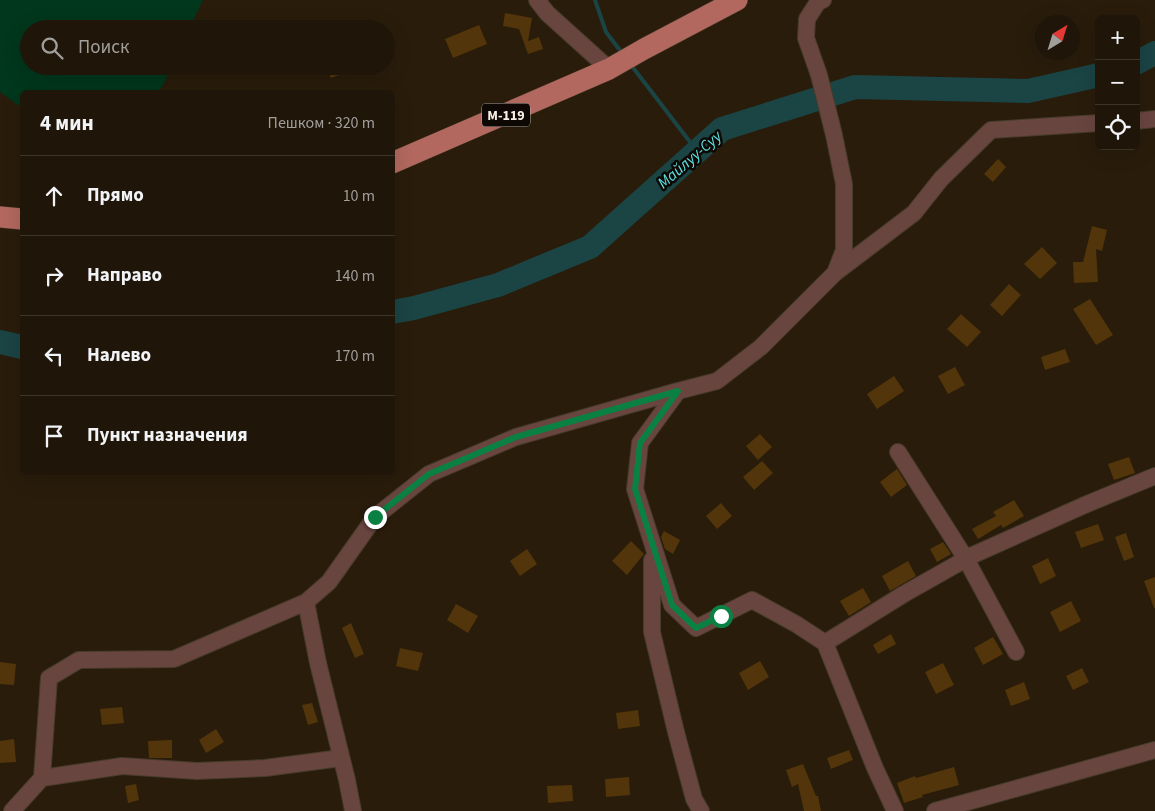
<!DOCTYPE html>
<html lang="ru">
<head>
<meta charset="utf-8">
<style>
	body { margin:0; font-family:"Source Sans 3",sans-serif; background:#271e12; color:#f1f3f6 }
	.controls { position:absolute; right:15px; top:15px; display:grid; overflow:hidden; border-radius:8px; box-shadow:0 5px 20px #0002 }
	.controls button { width:45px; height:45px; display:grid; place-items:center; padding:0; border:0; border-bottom:1px solid #3c3429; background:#1f1508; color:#f1f3f6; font:25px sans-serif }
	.compass { position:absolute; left:1035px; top:15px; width:45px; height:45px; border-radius:50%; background:#1f1508; box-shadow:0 5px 20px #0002; rotate:38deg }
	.stop { position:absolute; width:15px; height:15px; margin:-11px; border:4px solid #0b8043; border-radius:50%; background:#fff }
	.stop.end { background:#0b8043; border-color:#fff; box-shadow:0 1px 5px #0008 }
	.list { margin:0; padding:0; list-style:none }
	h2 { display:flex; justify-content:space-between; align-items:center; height:65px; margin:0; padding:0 20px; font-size:21px }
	h2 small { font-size:16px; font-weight:400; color:#a19f9c }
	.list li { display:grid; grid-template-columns:32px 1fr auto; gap:15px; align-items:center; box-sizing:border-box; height:80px; padding:0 20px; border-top:1px solid #3c3429 }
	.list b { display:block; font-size:19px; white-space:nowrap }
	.list em { font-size:16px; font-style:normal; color:#a19f9c }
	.icon { flex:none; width:28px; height:28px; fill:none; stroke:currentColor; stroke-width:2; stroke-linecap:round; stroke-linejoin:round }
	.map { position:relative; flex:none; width:1155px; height:811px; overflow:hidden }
	.search { position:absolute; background:#1f1508; box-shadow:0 5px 20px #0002; left:20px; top:20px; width:375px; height:55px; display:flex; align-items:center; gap:12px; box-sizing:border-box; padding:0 18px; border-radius:28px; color:#a19f9c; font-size:19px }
	.panel { position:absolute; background:#1f1508; box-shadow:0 5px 20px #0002; left:20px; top:90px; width:375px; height:385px; border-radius:8px }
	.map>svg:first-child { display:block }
	.green { fill:#01371c }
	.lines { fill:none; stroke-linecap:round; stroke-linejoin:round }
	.stream { stroke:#1b4444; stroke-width:4 }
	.river { stroke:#1b4444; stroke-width:24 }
	.building { fill:#52350a }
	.minor-casing { stroke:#463a29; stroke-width:18 }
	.major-casing { stroke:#463a29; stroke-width:22 }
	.minor { stroke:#694540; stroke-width:16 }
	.major { stroke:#b2685e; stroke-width:21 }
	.route { stroke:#0b8043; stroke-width:6 }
	.labels { text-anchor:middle; stroke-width:5; stroke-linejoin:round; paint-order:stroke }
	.shield { fill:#0d0803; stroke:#b2aaa0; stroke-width:1 }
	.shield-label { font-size:14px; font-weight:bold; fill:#f9efe4 }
	.water-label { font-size:16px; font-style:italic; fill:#5de2e4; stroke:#0d0803 }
</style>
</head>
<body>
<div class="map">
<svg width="1155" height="811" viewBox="0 0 1155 811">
	<rect width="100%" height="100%" fill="#291c0b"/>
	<path class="green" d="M0,0h203l-14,29h-160v37h143l-10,21 -6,5h-134v16l-22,-16z"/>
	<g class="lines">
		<path class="stream" d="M595,0l11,32 16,21
			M631,65l66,86"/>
		<path class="river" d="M1136,63l19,-10
			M392,312l22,-4 84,-23 92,-38 132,-118 133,-42 173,4 71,-16
			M0,342l22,5"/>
	</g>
	<path class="building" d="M505,13l27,5 -4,23 11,-4 4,12 -15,5 -9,-25 -16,-3z
		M479,25l8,19 -34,14 -8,-19z
		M326,66h34v1l-29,11z
		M998,159l8,8 -13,15 -9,-8z
		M1092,226l15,4 -5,21 -6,-2 2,33 -24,1 -1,-21h10z
		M1042,247l15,16 -17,16 -16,-15z
		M1009,284l12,11 -19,21 -12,-11z
		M1090,299l23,36 -17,10 -23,-36z
		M961,314l20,18 -14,15 -20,-18z
		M1065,349l5,13 -25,8 -4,-13z
		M955,367l10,18 -17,9 -10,-18z
		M894,376l10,15 -27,18 -10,-15z
		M760,434l12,13 -14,13 -12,-14z
		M1129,457l6,16 -21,7 -6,-16z
		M762,461l11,12 -19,17 -11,-13z
		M897,469l10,16 -16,12 -11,-15z
		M1014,500l10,16 -21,12 -2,-3 -23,14 -6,-10 24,-13 -3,-4z
		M721,503l11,13 -15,13 -11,-13z
		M1098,524l6,16 -23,8 -6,-16z
		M664,531l16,9 -7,14 -8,-5 -4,-12z
		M1126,533l8,24 -10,4 -9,-24z
		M631,541l13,13 -17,21 -15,-14z
		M943,542l8,12 -14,8 -7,-13z
		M527,549l10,15 -17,12 -10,-15z
		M1048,558l8,18 -16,8 -8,-18z
		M908,561l8,15 -26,15 -8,-15z
		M1155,577v31h-1l-10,-27z
		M863,588l8,14 -22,14 -9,-15z
		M1071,601l10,20 -21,11 -10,-20z
		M456,604l22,12 -10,17 -21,-13z
		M351,623l13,31 -9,4 -13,-30z
		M891,634l5,10 -18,10 -5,-9z
		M993,637l10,17 -20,11 -9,-17z
		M400,648l23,5 -5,18 -22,-5z
		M760,661l9,16 -21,13 -9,-17z
		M0,662l16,2 -2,21 -14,-1z
		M943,663l11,22 -18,9 -11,-22z
		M1082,668l7,14 -16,8 -7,-14z
		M1024,682l6,17 -19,7 -6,-16z
		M312,703l6,19 -10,3 -6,-20z
		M122,707l2,16 -22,2 -2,-16z
		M638,710l2,16 -22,3 -2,-16z
		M216,729l8,13 -18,11 -7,-13z
		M14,739l2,23 -16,1v-22z
		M172,740v18h-23l-1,-17z
		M849,750l4,10 -22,9 -4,-11z
		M803,764l13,32h2l3,15h-17l-6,-27 -6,3 -6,-17z
		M954,767l5,18 -37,10 1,2 -19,6 -7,-20 18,-7 1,2z
		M629,777l1,18 -24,2 -1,-18z
		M136,784l3,16 -11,3 -3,-17z
		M572,785l1,16 -25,2 -1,-17z"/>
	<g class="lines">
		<defs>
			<path id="minor" d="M537,0l10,13 62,56
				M823,0l-5,2 -11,17 -1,19 13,37 15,60 10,49v66l-9,23 -74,74 -44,34 -39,10 -38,52 -5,46 37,116 24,23 56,-28 44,24 29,19 50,125 20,43
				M1136,121l19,-2
				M835,273l79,-60 27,-34 50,-49 108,-7
				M898,452l68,107 50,93
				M652,560v72l24,100 18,67 7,12
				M306,602l12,61 29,117 6,31
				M825,643l79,-49 69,-39 114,-51 68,-28
				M42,778l80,-12 75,5 68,-3 76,-10
				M12,811l30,-33 7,-100 30,-18 95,-1 132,-57 23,-20 46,-65 54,-43 87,-37 162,-46
				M935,811l220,-61"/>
			<path id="major" d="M392,163l217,-94 35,-20 93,-49
				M0,217l22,2"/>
		</defs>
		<use href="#minor" class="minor-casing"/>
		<use href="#major" class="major-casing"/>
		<use href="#minor" class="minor"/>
		<use href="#major" class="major"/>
	</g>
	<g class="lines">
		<path class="route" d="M375,517l54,-43 87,-37 162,-46 -38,52 -5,46 37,116 24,23 25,-12"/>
	</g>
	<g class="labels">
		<rect class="shield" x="482" y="103.5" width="48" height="23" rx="4"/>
		<g class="shield-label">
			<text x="506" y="120">М-119</text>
		</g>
		<g class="water-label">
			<text transform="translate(689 159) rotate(-41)" y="6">Майлуу-Суу</text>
		</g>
	</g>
</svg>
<div class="controls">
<button>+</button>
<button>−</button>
<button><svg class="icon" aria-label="locate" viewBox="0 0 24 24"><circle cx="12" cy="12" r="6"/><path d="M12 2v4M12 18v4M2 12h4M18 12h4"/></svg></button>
</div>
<svg class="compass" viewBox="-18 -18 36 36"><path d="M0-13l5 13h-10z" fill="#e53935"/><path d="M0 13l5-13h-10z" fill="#a19f9c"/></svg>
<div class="stop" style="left:721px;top:616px"></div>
<div class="stop end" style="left:375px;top:517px"></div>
<div class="search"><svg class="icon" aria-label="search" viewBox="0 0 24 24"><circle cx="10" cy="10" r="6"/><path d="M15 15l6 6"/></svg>Поиск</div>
<section class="panel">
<h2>4 мин<small>Пешком · 320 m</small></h2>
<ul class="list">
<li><svg class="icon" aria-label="ahead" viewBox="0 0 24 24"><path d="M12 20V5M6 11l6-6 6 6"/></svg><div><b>Прямо</b></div><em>10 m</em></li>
<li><svg class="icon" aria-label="right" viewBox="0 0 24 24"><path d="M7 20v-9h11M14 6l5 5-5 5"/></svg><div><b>Направо</b></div><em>140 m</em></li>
<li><svg class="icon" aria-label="left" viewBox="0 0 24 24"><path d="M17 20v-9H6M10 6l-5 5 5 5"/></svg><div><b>Налево</b></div><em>170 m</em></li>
<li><svg class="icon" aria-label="arrive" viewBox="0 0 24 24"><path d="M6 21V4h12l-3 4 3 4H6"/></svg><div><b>Пункт назначения</b></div></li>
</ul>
</section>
</div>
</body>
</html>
